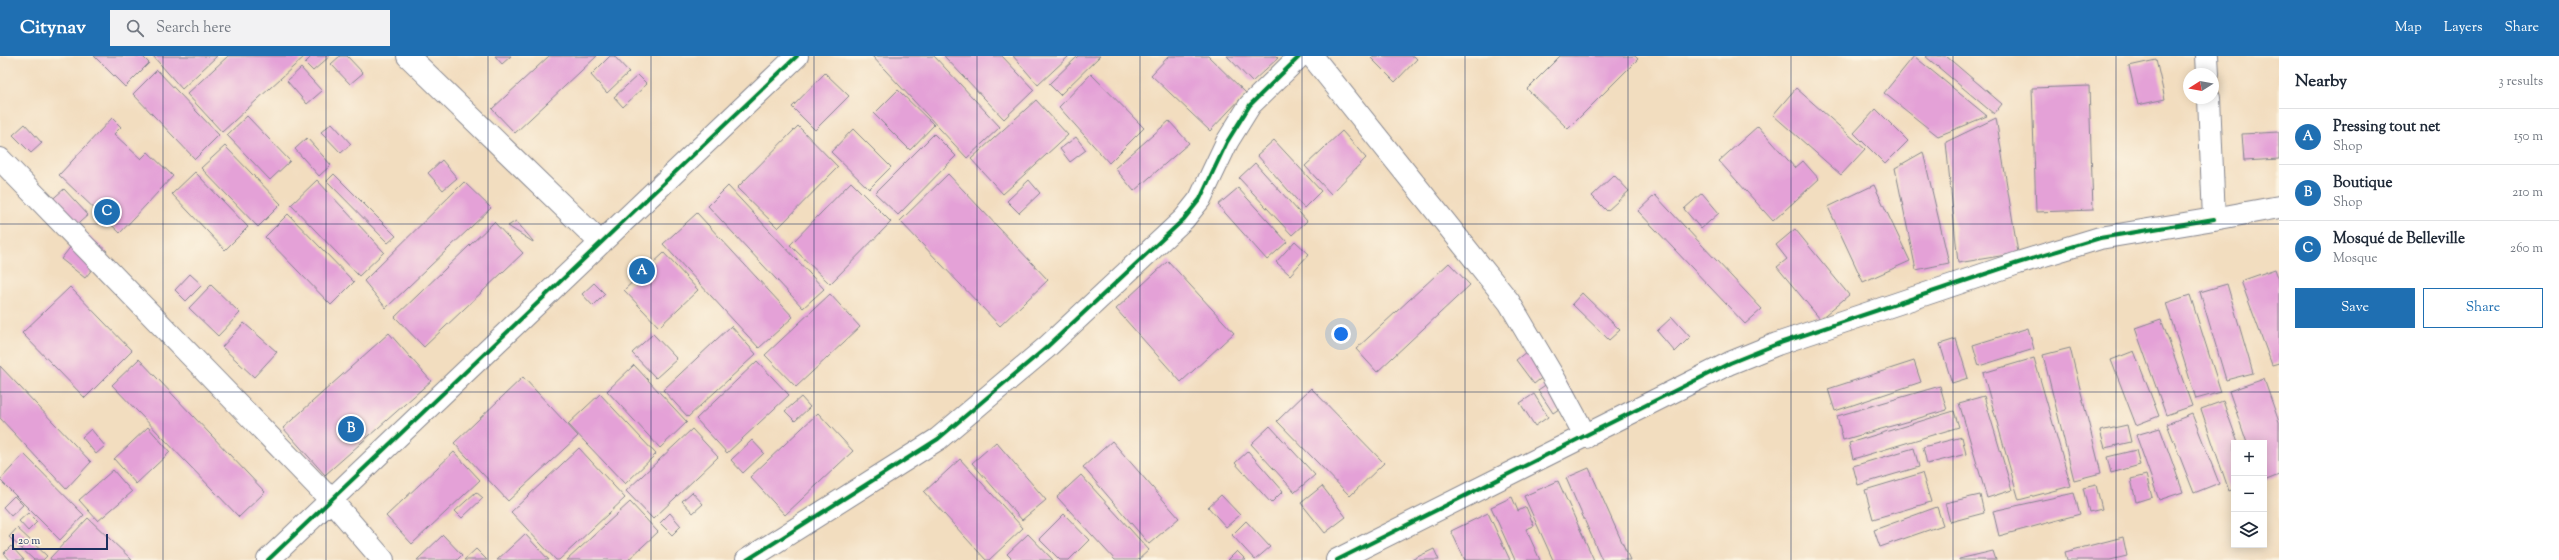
<!DOCTYPE html>
<html lang="en">
<head>
<meta charset="utf-8">
<style>
	body { margin:0; font-family:"Sorts Mill Goudy",serif; background:#f2f2f3; color:#1f2937 }
	.controls { position:absolute; right:12px; bottom:12px; display:grid; overflow:hidden; border-radius:0px; box-shadow:0 2px 10px #0003 }
	.controls button { width:36px; height:36px; display:grid; place-items:center; padding:0; border:0; border-bottom:1px solid #e0e1e3; background:#fff; color:#1f2937; font:20px sans-serif }
	.compass { position:absolute; left:2183px; top:12px; width:36px; height:36px; border-radius:50%; background:#fff; box-shadow:0 2px 10px #0003; rotate:259deg }
	.scale { position:absolute; left:12px; bottom:10px; width:96px; box-sizing:border-box; padding-left:4px; border:2px solid #1b2f5e; border-top:0; font-size:11px; line-height:14px; white-space:nowrap; color:#1b2f5e; -webkit-text-stroke:3px #fcf5e5; paint-order:stroke }
	.you { position:absolute; left:1341px; top:278px; width:14px; height:14px; margin:-10px; border:3px solid #fff; border-radius:50%; background:#1a73e8; box-shadow:0 0 0 6px #1a73e833 }
	.badge { display:grid; place-items:center; width:26px; height:26px; border-radius:50%; background:#1f6fb2; color:#fff; font-size:13px; font-weight:700 }
	.pin { position:absolute; translate:-50% -50%; border:2px solid #fff; box-shadow:0 1px 4px #0006 }
	.list { margin:0; padding:0; list-style:none }
	h2 { display:flex; justify-content:space-between; align-items:center; height:52px; margin:0; padding:0 16px; font-size:17px }
	h2 small { font-size:13px; font-weight:400; color:#747a83 }
	.list li { display:grid; grid-template-columns:26px 1fr auto; gap:12px; align-items:center; box-sizing:border-box; height:56px; padding:0 16px; border-top:1px solid #e0e1e3 }
	.list b { display:block; font-size:15px; white-space:nowrap }
	.list p { margin:0; font-size:13px; white-space:nowrap; color:#747a83 }
	.list em { font-size:13px; font-style:normal; color:#747a83 }
	.actions { display:flex; gap:8px; padding:12px 16px }
	.actions a { flex:1; padding:9px 0; border:1px solid #1f6fb2; border-radius:0px; text-align:center; font-size:14px; color:#1f6fb2 }
	.actions .main { background:#1f6fb2; color:#fff }
	.icon { flex:none; width:22px; height:22px; fill:none; stroke:currentColor; stroke-width:2; stroke-linecap:round; stroke-linejoin:round }
	.map { position:relative; flex:none; width:2279px; height:504px; overflow:hidden }
	header { display:flex; align-items:center; gap:24px; box-sizing:border-box; height:56px; padding:0 20px; background:#1f6fb2; color:#fff }
	header strong { font-size:19px }
	nav { display:flex; gap:22px; margin-inline-start:auto; font-size:14px }
	.search { width:280px; height:36px; background:#f2f2f3; display:flex; align-items:center; gap:10px; box-sizing:border-box; padding:0 14px; border-radius:0px; color:#747a83; font-size:15px }
	main { display:flex }
	aside { flex:1; background:#fff }
	.map>svg:first-child { display:block }
	.building { fill:#e4a1d7 }
	.lines { fill:none; stroke-linecap:round; stroke-linejoin:round }
	.minor-casing { stroke:#86868e; stroke-width:24 }
	.minor { stroke:#fff; stroke-width:22 }
	.cycleway-casing { stroke:#fcf5e5; stroke-width:6 }
	.cycleway { stroke:#00873e; stroke-width:4 }
	.grid { fill:none; stroke:#1b2f5e; stroke-width:1; stroke-opacity:0.55 }
</style>
</head>
<body>
<header>
<strong>Citynav</strong>
<div class="search"><svg class="icon" aria-label="search" viewBox="0 0 24 24"><circle cx="10" cy="10" r="6"/><path d="M15 15l6 6"/></svg>Search here</div>
<nav><a>Map</a><a>Layers</a><a>Share</a></nav>
</header>
<main>
<div class="map">
<svg width="2279" height="504" viewBox="0 0 2279 504">
	<rect width="100%" height="100%" fill="#fcf5e5"/>
	<filter id="ink" filterUnits="userSpaceOnUse"><feTurbulence type="fractalNoise" baseFrequency=".025" numOctaves="2"/><feDisplacementMap in="SourceGraphic" scale="8" xChannelSelector="R" yChannelSelector="G"/><feConvolveMatrix kernelMatrix="1 2 1 2 8 2 1 2 1" color-interpolation-filters="sRGB"/></filter>
	<filter id="wash" filterUnits="userSpaceOnUse"><feTurbulence type="fractalNoise" baseFrequency=".012" numOctaves="4" result="noise"/><feDisplacementMap in="SourceGraphic" scale="16" xChannelSelector="R" yChannelSelector="G"/><feGaussianBlur stdDeviation="0.9" result="paint"/><feColorMatrix in="noise" values="0 0 0 0 0 0 0 0 0 0 0 0 0 0 0 0 0 1.4 0 .05"/><feComposite in="paint" operator="in"/></filter>
	<g filter="url(#wash)">
		<rect width="100%" height="100%" fill="#f2ddbf"/>
		<g id="blocks">
			<path class="building" d="M94,0h48l7,7 -24,24z
				M153,0h64l-35,33z
				M228,0h77l-83,76 -35,-38z
				M312,0h18l-17,15 -8,-8z
				M340,0h7l16,17 -13,11 -19,-20z
				M495,0h16l-9,8z
				M549,0h48l-82,77 -23,-24z
				M610,0h4l15,16 -22,21 -16,-18z
				M872,0h62l66,71 -33,31z
				M944,0h58l32,34 -30,29z
				M1013,0h56l-31,29z
				M1078,0h22l-40,39 -11,-11z
				M1169,0h39l38,37 -36,38 -59,-56z
				M1227,0h49l2,2 -26,24z
				M1374,0h40l3,3 -22,23 -24,-24z
				M1560,0h75l3,3 -70,70 -41,-40z
				M1914,0l73,60 -49,20 -54,-43z
				M1925,0h21l56,48 -8,10z
				M2156,4l9,39 -27,6 -9,-39z
				M301,12l21,23 -15,13 -20,-23z
				M157,14l62,65 -24,24 -62,-65z
				M825,17l24,23 -34,34 -23,-23z
				M1091,18l53,54 -35,35 -50,-56z
				M638,19l9,9 -24,23 -9,-10z
				M2089,30l4,124 -57,2 -4,-124z
				M1796,32l69,61 -24,26 -68,-60z
				M898,34l36,35 -24,25 -36,-36z
				M1036,44l32,35 -65,59 -32,-35z
				M1876,53l32,32 -23,23 -31,-31z
				M247,60l43,45 -20,19 -43,-45z
				M112,62l9,9 -7,7 27,25 7,-7 25,24 -53,57 -61,-58z
				M1996,62l22,135 -60,10 -12,-121z
				M1169,65l20,22 -55,48 -19,-23z
				M332,67l19,21 -10,9 -20,-21z
				M25,68l17,19 -11,10 -18,-18z
				M798,70l40,41 -60,61 -41,-40z
				M1758,70l37,42 8,-7 16,18 -46,42 -54,-60z
				M853,73l38,38 -22,22 -38,-37z
				M1342,75l24,27 -35,36 -26,-28z
				M2279,76v27l-35,2 -2,-27z
				M934,78l22,22 -58,59 -23,-22z
				M1076,81l10,13 -16,12 -10,-13z
				M307,82l24,27 -12,11 -24,-27z
				M1274,84l47,51 -17,17 -47,-53z
				M225,90l56,58 -23,23 -57,-59z
				M1923,96l26,111 -33,7 -21,-102z
				M442,104l15,18 -14,12 -15,-17z
				M1255,107l52,58 -15,14 -53,-57z
				M195,116l53,55 -23,23 -53,-56z
				M334,118l62,62 -8,7 -61,-62z
				M948,118l100,106 -48,46 -100,-105z
				M1614,119l15,16 -22,20 -15,-15z
				M317,124l67,72 -25,24 -68,-71z
				M1029,124l11,13 -21,20 -12,-12z
				M464,126l27,26 -105,100 -22,-27z
				M851,126l40,40 -61,62 -40,-39z
				M1874,129l36,76 -47,21 -35,-75z
				M728,130l96,103 -21,19 -95,-102z
				M1238,132l49,54 -20,18 -49,-55z
				M64,133l24,26 -16,14 -24,-26z
				M1702,137l17,20 -18,16 -17,-20z
				M1655,139l107,114 -17,15 -107,-113z
				M697,157l96,104 -34,31 -96,-104z
				M288,158l66,68 -23,23 -66,-68z
				M516,165l17,20v1l-25,-16z
				M494,166l29,31 -99,94 -29,-30z
				M1795,173l54,66 -29,24 -43,-52 10,-8 -11,-14z
				M83,175l24,20 -22,27 -24,-19z
				M1295,185l14,13 -19,21 -14,-13z
				M664,197l34,37 -39,37 -35,-37z
				M1168,205l66,72 -53,49 -65,-73z
				M1449,207l21,22 -93,87 -21,-23z
				M2275,213l4,11v83l-7,2 -31,-84z
				M190,218l12,11 -16,16 -11,-11z
				M594,227l11,11 -12,12 -11,-12z
				M2227,228l26,89 -27,7 -26,-88z
				M211,229l29,28 -22,23 -29,-28z
				M70,231l62,64 -47,47 -63,-65z
				M1582,237l38,37 -11,10 -37,-36z
				M830,238l30,33 -64,60 -31,-32z
				M2190,239l31,97 -25,7 -30,-96z
				M1672,261l18,20 -15,15 -18,-21z
				M2161,263l31,87 -26,9 -31,-87z
				M244,267l33,29 -23,25 -32,-30z
				M731,270l25,28 -68,63 -25,-27z
				M2028,272l6,21 -55,17 -6,-21z
				M389,277l42,48 -106,94 -42,-47z
				M653,278l24,25 -21,19 -24,-25z
				M1956,283l12,39 -16,5 -12,-39z
				M1537,287l18,24 -21,17 -18,-24z
				M2070,292l31,125 -27,7 -31,-125z
				M2134,295l25,65 -23,9 -25,-65z
				M2034,302l37,128 -52,14 -36,-127z
				M139,303l126,133 -26,25 -127,-132z
				M757,305l32,34 -62,58 -31,-34z
				M1914,305l7,21 -86,29 -7,-22z
				M634,309l53,57 -27,26 -53,-57z
				M0,310l91,96 -25,27 -66,-71z
				M1560,319l15,23 -22,15 -15,-23z
				M523,321l55,59 -70,65 -54,-58z
				M2264,323l15,43v53l-15,6v-38h-17l-18,-52z
				M1940,330l7,24 -104,30 -6,-24z
				M1311,332l73,75 -34,33 -73,-75z
				M600,338l56,60 -31,30 -57,-60z
				M1534,338l14,23 -13,9 -15,-23z
				M1984,340l28,94 -25,8 -28,-95z
				M801,341l9,10 -15,14 -10,-10z
				M2223,345l15,42h-4v46l-5,2 -28,-82z
				M1954,355l5,16 -106,32 -4,-16z
				M818,357l35,38 -68,64 -35,-38z
				M2192,358l27,69 -25,10 -27,-69z
				M2127,369l4,17 -26,6 -5,-17z
				M1270,370l45,49 -20,17 -44,-48z
				M148,371l22,25 -34,32 -22,-25z
				M2160,372l23,64 -24,8 -23,-65z
				M91,373l14,17 -9,8 -14,-17z
				M692,373l26,28 -65,62 -27,-28z
				M1962,381l4,17 -39,10 -4,-17z
				M752,384l12,13 -21,20 -12,-13z
				M1112,385l67,77 -30,26 -66,-77z
				M996,386l50,58 -24,20 -50,-57z
				M579,392l46,50 -66,62h-3l-45,-48z
				M1914,392l5,19 -61,18 -5,-19z
				M2136,394l4,15 -29,8 -4,-16z
				M1248,395l35,40 -12,12 -36,-40z
				M454,396l26,28 -68,64 -26,-28z
				M24,398l60,61 -24,25 -60,-60z
				M960,403l63,69 -34,32h-3l-62,-68z
				M1589,412l41,92h-28l-36,-82z
				M113,414l19,22 -34,29 -19,-21z
				M1922,417l9,29 -58,17 -8,-29z
				M1081,419l68,75 -11,10h-23l-58,-63z
				M2146,419l6,22 -16,5 -5,-23z
				M1558,425l36,79h-41l-29,-64z
				M2096,429l6,24 -13,3 -6,-24z
				M1322,430l24,31 -21,16 -24,-30z
				M476,436l7,6 -21,20 -7,-7z
				M692,436l11,12 -10,9 -11,-12z
				M2074,437l6,21 -81,22 -6,-25z
				M1221,439l19,20 -14,12 -18,-20z
				M1980,439l4,18 -34,9 -5,-19z
				M14,440l9,9 -12,11 -8,-9z
				M1512,441l6,14 8,-4 8,19 -8,3 14,31h-25l-24,-53z
				M630,446l28,30 -30,28h-61z
				M1937,451l6,18 -63,22 -6,-17z
				M28,457l9,9 -9,9 -9,-10z
				M670,457l11,13 -9,9 -12,-12z
				M1488,457l22,47h-45l-14,-29z
				M1064,458l25,26 -20,20h-9l-21,-21z
				M88,462l44,42h-81l-1,-2z
				M1246,465l24,26 -15,13 -23,-25z
				M17,472l30,28 -4,4h-9l-25,-23z
				M525,478l24,26h-52z
				M1028,478l25,26h-40l-6,-6z
				M443,479l19,20 -5,5h-40z
				M2123,481l4,19 -17,4h-43l-2,-8z
				M11,490l13,14h-14l-6,-7z
				M476,493l11,11h-23z
				M1434,493l5,11h-28z
				M1237,495l9,9h-18z
				M1993,495l3,9h-37v-1z"/>
		</g>
	</g>
	<g filter="url(#ink)">
		<use href="#blocks" fill-opacity="0" stroke="#86868e" stroke-width="1"/>
		<g class="lines">
			<defs>
				<path id="minor" d="M408,0l193,187
					M1312,0l197,246 49,83 28,52
					M2207,0l1,18
					M2209,42l5,121 65,-12
					M0,103l331,341 52,60
					M268,504l529,-504
					M747,504l191,-121 109,-92 137,-128 16,-20 27,-57 23,-37 50,-49
					M1337,504l393,-197 47,-19 241,-81 82,-25 114,-19"/>
			</defs>
			<use href="#minor" class="minor-casing"/>
			<use href="#minor" class="minor"/>
			<defs>
				<path id="cycleway" d="M268,504l529,-504
					M747,504l191,-121 109,-92 137,-128 16,-20 27,-57 23,-37 50,-49
					M1337,504l393,-197 47,-19 241,-81 82,-25 114,-19"/>
			</defs>
			<use href="#cycleway" class="cycleway-casing"/>
			<use href="#cycleway" class="cycleway"/>
		</g>
	</g>
	<path class="grid" d="M163,0v504M326,0v504M488,0v504M651,0v504M814,0v504M977,0v504M1140,0v504M1302,0v504M1465,0v504M1628,0v504M1791,0v504M1953,0v504M2116,0v504M0,168h2279M0,336h2279"/>
</svg>
<div class="controls">
<button>+</button>
<button>−</button>
<button><svg class="icon" aria-label="layers" viewBox="0 0 24 24"><path d="M12 4l9 5-9 5-9-5zM3 14l9 5 9-5"/></svg></button>
</div>
<svg class="compass" viewBox="-18 -18 36 36"><path d="M0-13l5 13h-10z" fill="#e53935"/><path d="M0 13l5-13h-10z" fill="#747a83"/></svg>
<div class="scale">20 m</div>
<div class="you"></div>
<div class="pin badge" style="left:642px;top:215px">A</div>
<div class="pin badge" style="left:351px;top:373px">B</div>
<div class="pin badge" style="left:107px;top:156px">C</div>
</div>
<aside>
<h2>Nearby<small>3 results</small></h2>
<ul class="list">
<li><span class="badge">A</span><div><b>Pressing tout net</b><p>Shop</p></div><em>150 m</em></li>
<li><span class="badge">B</span><div><b>Boutique</b><p>Shop</p></div><em>210 m</em></li>
<li><span class="badge">C</span><div><b>Mosqué de Belleville</b><p>Mosque</p></div><em>260 m</em></li>
</ul>
<div class="actions"><a class="main">Save</a><a>Share</a></div>
</aside>
</main>
</body>
</html>
